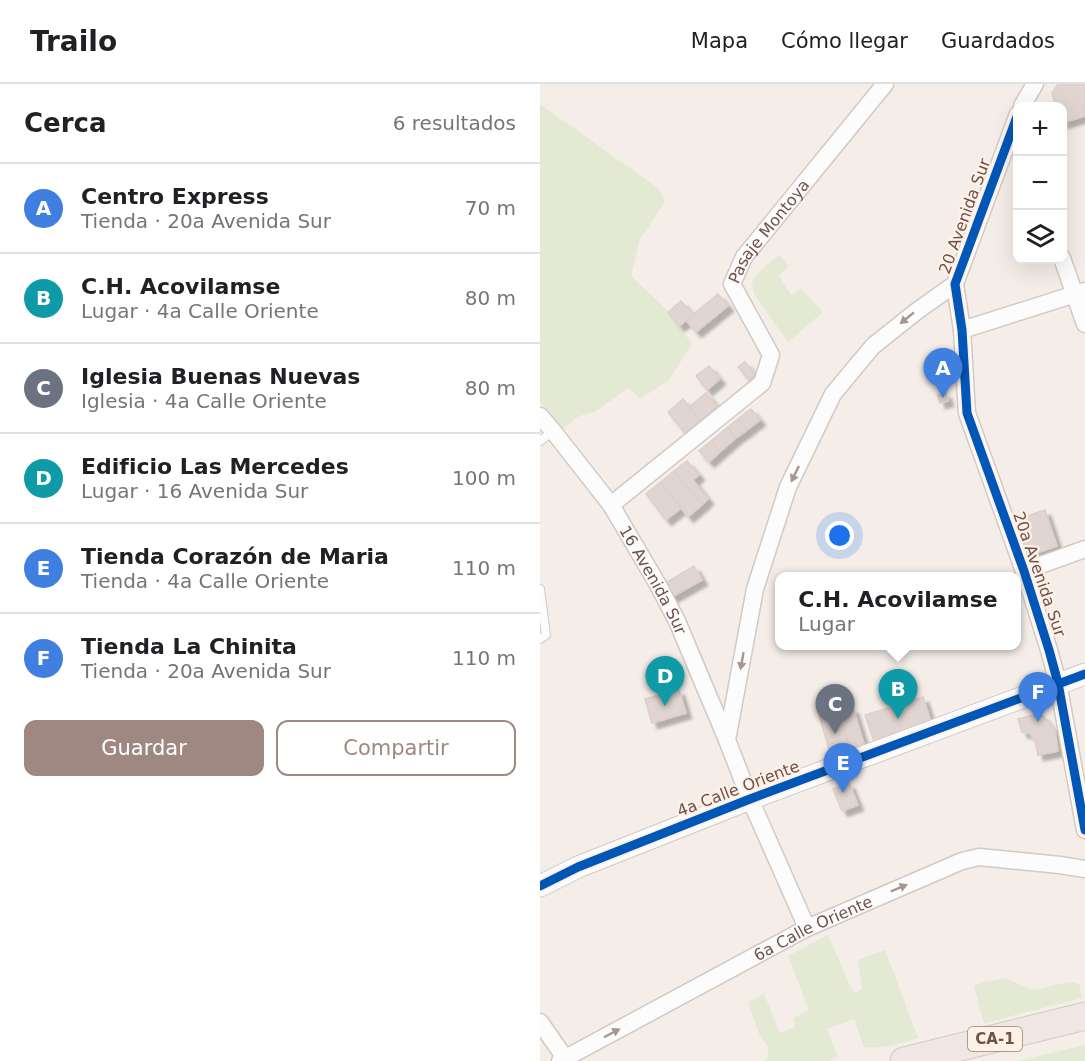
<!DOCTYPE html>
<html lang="es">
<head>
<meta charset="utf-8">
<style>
	body { margin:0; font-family:"DejaVu Sans",sans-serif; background:#f2f2f2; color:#202124 }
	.controls { position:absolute; right:18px; top:18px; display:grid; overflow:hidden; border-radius:12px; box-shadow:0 6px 24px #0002 }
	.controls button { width:54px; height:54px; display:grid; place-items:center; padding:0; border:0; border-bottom:2px solid #e0e0e0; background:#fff; color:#202124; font:30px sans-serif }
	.you { position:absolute; left:300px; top:452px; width:21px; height:21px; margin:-15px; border:4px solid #fff; border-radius:50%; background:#1a73e8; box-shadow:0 0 0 9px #1a73e833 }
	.badge { display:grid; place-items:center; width:39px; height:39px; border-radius:50%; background:#9e8881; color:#fff; font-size:20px; font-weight:700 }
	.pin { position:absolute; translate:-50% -50px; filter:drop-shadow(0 2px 3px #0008) }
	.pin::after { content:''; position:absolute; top:32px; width:21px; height:18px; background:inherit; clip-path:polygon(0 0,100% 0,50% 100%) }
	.popup { position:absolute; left:235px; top:488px; width:246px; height:78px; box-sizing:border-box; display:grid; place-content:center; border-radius:12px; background:#fff; filter:drop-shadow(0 2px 4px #0005); font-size:20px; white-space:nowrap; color:#757577 }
	.popup b { font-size:22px; color:#202124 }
	.popup::after { content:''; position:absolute; left:50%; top:100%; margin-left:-12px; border:12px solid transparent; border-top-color:#fff }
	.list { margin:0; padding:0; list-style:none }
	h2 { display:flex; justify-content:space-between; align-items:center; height:78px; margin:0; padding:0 24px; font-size:26px }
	h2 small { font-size:20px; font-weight:400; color:#757577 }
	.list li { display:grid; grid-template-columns:39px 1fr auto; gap:18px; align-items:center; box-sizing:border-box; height:90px; padding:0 24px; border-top:2px solid #e0e0e0 }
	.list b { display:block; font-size:22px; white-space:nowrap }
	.list p { margin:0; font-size:20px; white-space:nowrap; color:#757577 }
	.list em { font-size:20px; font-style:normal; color:#757577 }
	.actions { display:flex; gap:12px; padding:18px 24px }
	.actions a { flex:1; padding:14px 0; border:2px solid #9e8881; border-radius:12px; text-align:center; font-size:21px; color:#9e8881 }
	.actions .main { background:#9e8881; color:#fff }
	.icon { flex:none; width:33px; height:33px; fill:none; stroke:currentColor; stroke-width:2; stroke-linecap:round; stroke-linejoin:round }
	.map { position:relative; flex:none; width:545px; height:977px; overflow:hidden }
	header { display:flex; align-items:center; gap:36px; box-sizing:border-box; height:84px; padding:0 30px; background:#fff; border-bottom:2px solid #e0e0e0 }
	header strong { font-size:28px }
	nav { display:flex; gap:33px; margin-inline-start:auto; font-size:21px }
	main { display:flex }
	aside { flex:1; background:#fff }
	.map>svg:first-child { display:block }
	.green { fill:#e4e9d3 }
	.building { fill:#e0d5d0; stroke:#ddcfca; stroke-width:1.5; filter:url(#shadow) }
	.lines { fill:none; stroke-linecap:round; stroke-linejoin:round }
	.service-casing { stroke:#d2c9c5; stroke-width:10 }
	.minor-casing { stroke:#d2c9c5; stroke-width:19 }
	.tertiary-casing { stroke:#d2c9c5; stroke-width:23 }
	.trunk-casing { stroke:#d3c9c5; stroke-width:29 }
	.service { stroke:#fdfcfc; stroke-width:8 }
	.minor { stroke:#fdfcfc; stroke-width:16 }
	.tertiary { stroke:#fdfcfc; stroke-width:21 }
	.trunk { stroke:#f0e7e4; stroke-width:27 }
	.cycleway-casing { stroke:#fef1e7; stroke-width:13 }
	.cycleway { stroke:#0057b8; stroke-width:9 }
	.oneway { fill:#a89591 }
	.labels { text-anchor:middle; stroke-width:4.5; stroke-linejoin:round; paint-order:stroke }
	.shield { fill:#fef1e7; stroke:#9b8179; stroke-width:1.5 }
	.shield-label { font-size:15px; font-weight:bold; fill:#70514a }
	.street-label { font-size:16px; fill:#70514a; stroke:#fef1e7 }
</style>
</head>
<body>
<header>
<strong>Trailo</strong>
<nav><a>Mapa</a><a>Cómo llegar</a><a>Guardados</a></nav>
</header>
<main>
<aside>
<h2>Cerca<small>6 resultados</small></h2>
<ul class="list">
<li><span class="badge" style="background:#3f7fe0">A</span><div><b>Centro Express</b><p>Tienda · 20a Avenida Sur</p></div><em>70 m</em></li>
<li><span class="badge" style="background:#0f9aa8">B</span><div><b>C.H. Acovilamse</b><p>Lugar · 4a Calle Oriente</p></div><em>80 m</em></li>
<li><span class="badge" style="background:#6b7280">C</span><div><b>Iglesia Buenas Nuevas</b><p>Iglesia · 4a Calle Oriente</p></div><em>80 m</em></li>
<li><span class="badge" style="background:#0f9aa8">D</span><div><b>Edificio Las Mercedes</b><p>Lugar · 16 Avenida Sur</p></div><em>100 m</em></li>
<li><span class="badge" style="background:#3f7fe0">E</span><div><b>Tienda Corazón de Maria</b><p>Tienda · 4a Calle Oriente</p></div><em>110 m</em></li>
<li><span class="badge" style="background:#3f7fe0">F</span><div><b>Tienda La Chinita</b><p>Tienda · 20a Avenida Sur</p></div><em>110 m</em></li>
</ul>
<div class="actions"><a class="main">Guardar</a><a>Compartir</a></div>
</aside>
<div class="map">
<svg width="545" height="977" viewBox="0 0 545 977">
	<defs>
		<filter id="shadow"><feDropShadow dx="5.5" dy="5.5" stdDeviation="1.5" flood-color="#0004"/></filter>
	</defs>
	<rect width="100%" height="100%" fill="#f4ede8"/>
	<path class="green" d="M0,20l119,85 6,13 -25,37 -9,37 34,32 27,36 -23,36 -29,19 -11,-11 -35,24 -15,4 -17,13 -22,-27z
		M240,171l9,11 -10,10 12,19 10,-6 22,23 -35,30 -34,-48 -2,-14 13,-14z
		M288,851l22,51 4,6h4l4,-4 -4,-28 27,-10 33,88c-18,6 -35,10 -54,9l-10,-28 -27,10 11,28 -9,4h-65l4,-3v-11l-8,-11 -12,-34 16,-8 16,39 15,-6 -1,-9 15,-8 -21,-54z
		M465,894l28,12 37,-8 9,2 3,14 -98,25 -10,-37 10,-4z
		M545,961v16h-67z"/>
	<path class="building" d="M518,0h27v32l-23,7v-17h-6l-4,-13z
		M178,210l10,12 -32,26 -10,-12z
		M141,217l12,14 -14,11 -11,-14z
		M205,278l10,13 -6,5 -11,-13z
		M169,282l11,13 -13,11 -11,-14z
		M166,309l11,14 -16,14 -12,-14z
		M406,309l2,8 -8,2 -2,-8z
		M143,315l18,22 -16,12 -17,-21z
		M211,325l9,11 -13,10 -9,-11z
		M198,335l9,11 -11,8 -8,-11z
		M188,343l8,11 -16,14 -9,-11z
		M171,357l9,11 -11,10 -10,-11z
		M147,377l12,14 -6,5 15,19 -6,6 -28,-34z
		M134,387l28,34 -14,12 -27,-35z
		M121,398l20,26 -15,12 -20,-26z
		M505,426l12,36 -30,10 -12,-36z
		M154,482l8,14 -32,18 -8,-13z
		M139,606l7,23 -34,10 -7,-24z
		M383,613l8,25 -57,19 -9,-26z
		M313,624l12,39 -14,5 -13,-39z
		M298,625l13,43 -19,7 -13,-44z
		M497,630l6,2 12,15 3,20 -20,4 -3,-15 -6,-7 -7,-1 -4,-13z
		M309,699l9,22 -16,6 -9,-22z"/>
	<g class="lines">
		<defs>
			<path id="service" d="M0,357l13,-10
				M0,505l6,46 -6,4"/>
			<g id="minor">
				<path d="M482,22l13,-22"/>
				<path d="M478,30l-63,170 7,46 5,83 57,158 25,79 9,33 27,147"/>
				<path d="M522,174l23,66"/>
				<path d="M422,246l123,-39"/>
				<path id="s1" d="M0,332l13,15 58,74 46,78 20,38 50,119 23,59 57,129"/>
				<path id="s2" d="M71,421l151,-122 9,-28 -39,-71 12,-27 141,-173"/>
				<path d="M484,487l61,-22"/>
				<path d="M187,656l28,-151 33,-102 45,-93 40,-48 44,-35 38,-27"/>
				<path d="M0,938l25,36"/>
				<path id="s3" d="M20,977l247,-133 155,-67 17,-4 81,8 25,4"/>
			</g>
			<path id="tertiary" d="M0,802l38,-19 172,-68 335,-125"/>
			<path id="trunk" d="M364,977l181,-45"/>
		</defs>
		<use href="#service" class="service-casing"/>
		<use href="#minor" class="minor-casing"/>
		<use href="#tertiary" class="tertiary-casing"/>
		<use href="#trunk" class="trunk-casing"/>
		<use href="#service" class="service"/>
		<use href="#minor" class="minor"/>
		<use href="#tertiary" class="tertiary"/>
		<use href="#trunk" class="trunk"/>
		<defs>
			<path id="cycleway" d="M478,30l-63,170 7,46 5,83 57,158 25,79 9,33 27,147
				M0,802l38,-19 172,-68 335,-125"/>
		</defs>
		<use href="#cycleway" class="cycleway-casing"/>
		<use href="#cycleway" class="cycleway"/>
	</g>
	<defs><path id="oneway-solid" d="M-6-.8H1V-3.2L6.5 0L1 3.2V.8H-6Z" transform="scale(1.5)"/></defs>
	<g class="oneway">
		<use href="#oneway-solid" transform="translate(367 234) rotate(141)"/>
		<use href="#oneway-solid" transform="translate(255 390) rotate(116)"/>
		<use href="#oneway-solid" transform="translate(202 577) rotate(100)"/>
		<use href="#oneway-solid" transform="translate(359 804) rotate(-23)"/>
		<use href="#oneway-solid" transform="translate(72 949) rotate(-28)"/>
	</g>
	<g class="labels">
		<rect class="shield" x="428" y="943" width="54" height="24" rx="4.5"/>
		<g class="shield-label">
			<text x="455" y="960">CA-1</text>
		</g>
		<g class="street-label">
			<text transform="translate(424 132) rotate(-70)" y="6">20 Avenida Sur</text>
			<text dy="6" stroke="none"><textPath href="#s2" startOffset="369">Pasaje Montoya</textPath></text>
			<text transform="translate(500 490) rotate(71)" y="6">20a Avenida Sur</text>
			<text dy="6" stroke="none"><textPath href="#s1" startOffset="200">16 Avenida Sur</textPath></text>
			<text transform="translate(198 704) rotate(-21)" y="6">4a Calle Oriente</text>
			<text dy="6" stroke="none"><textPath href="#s3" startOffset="286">6a Calle Oriente</textPath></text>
		</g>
	</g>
</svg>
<div class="controls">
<button>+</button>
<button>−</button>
<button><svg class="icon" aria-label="layers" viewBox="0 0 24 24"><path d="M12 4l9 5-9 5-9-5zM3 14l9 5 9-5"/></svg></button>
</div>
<div class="you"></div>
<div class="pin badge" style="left:403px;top:314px;background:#3f7fe0">A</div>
<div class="pin badge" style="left:358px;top:635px;background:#0f9aa8">B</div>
<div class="popup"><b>C.H. Acovilamse</b>Lugar</div>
<div class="pin badge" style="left:295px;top:650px;background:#6b7280">C</div>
<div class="pin badge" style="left:125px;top:622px;background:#0f9aa8">D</div>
<div class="pin badge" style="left:303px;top:709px;background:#3f7fe0">E</div>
<div class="pin badge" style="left:498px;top:638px;background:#3f7fe0">F</div>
</div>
</main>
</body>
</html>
